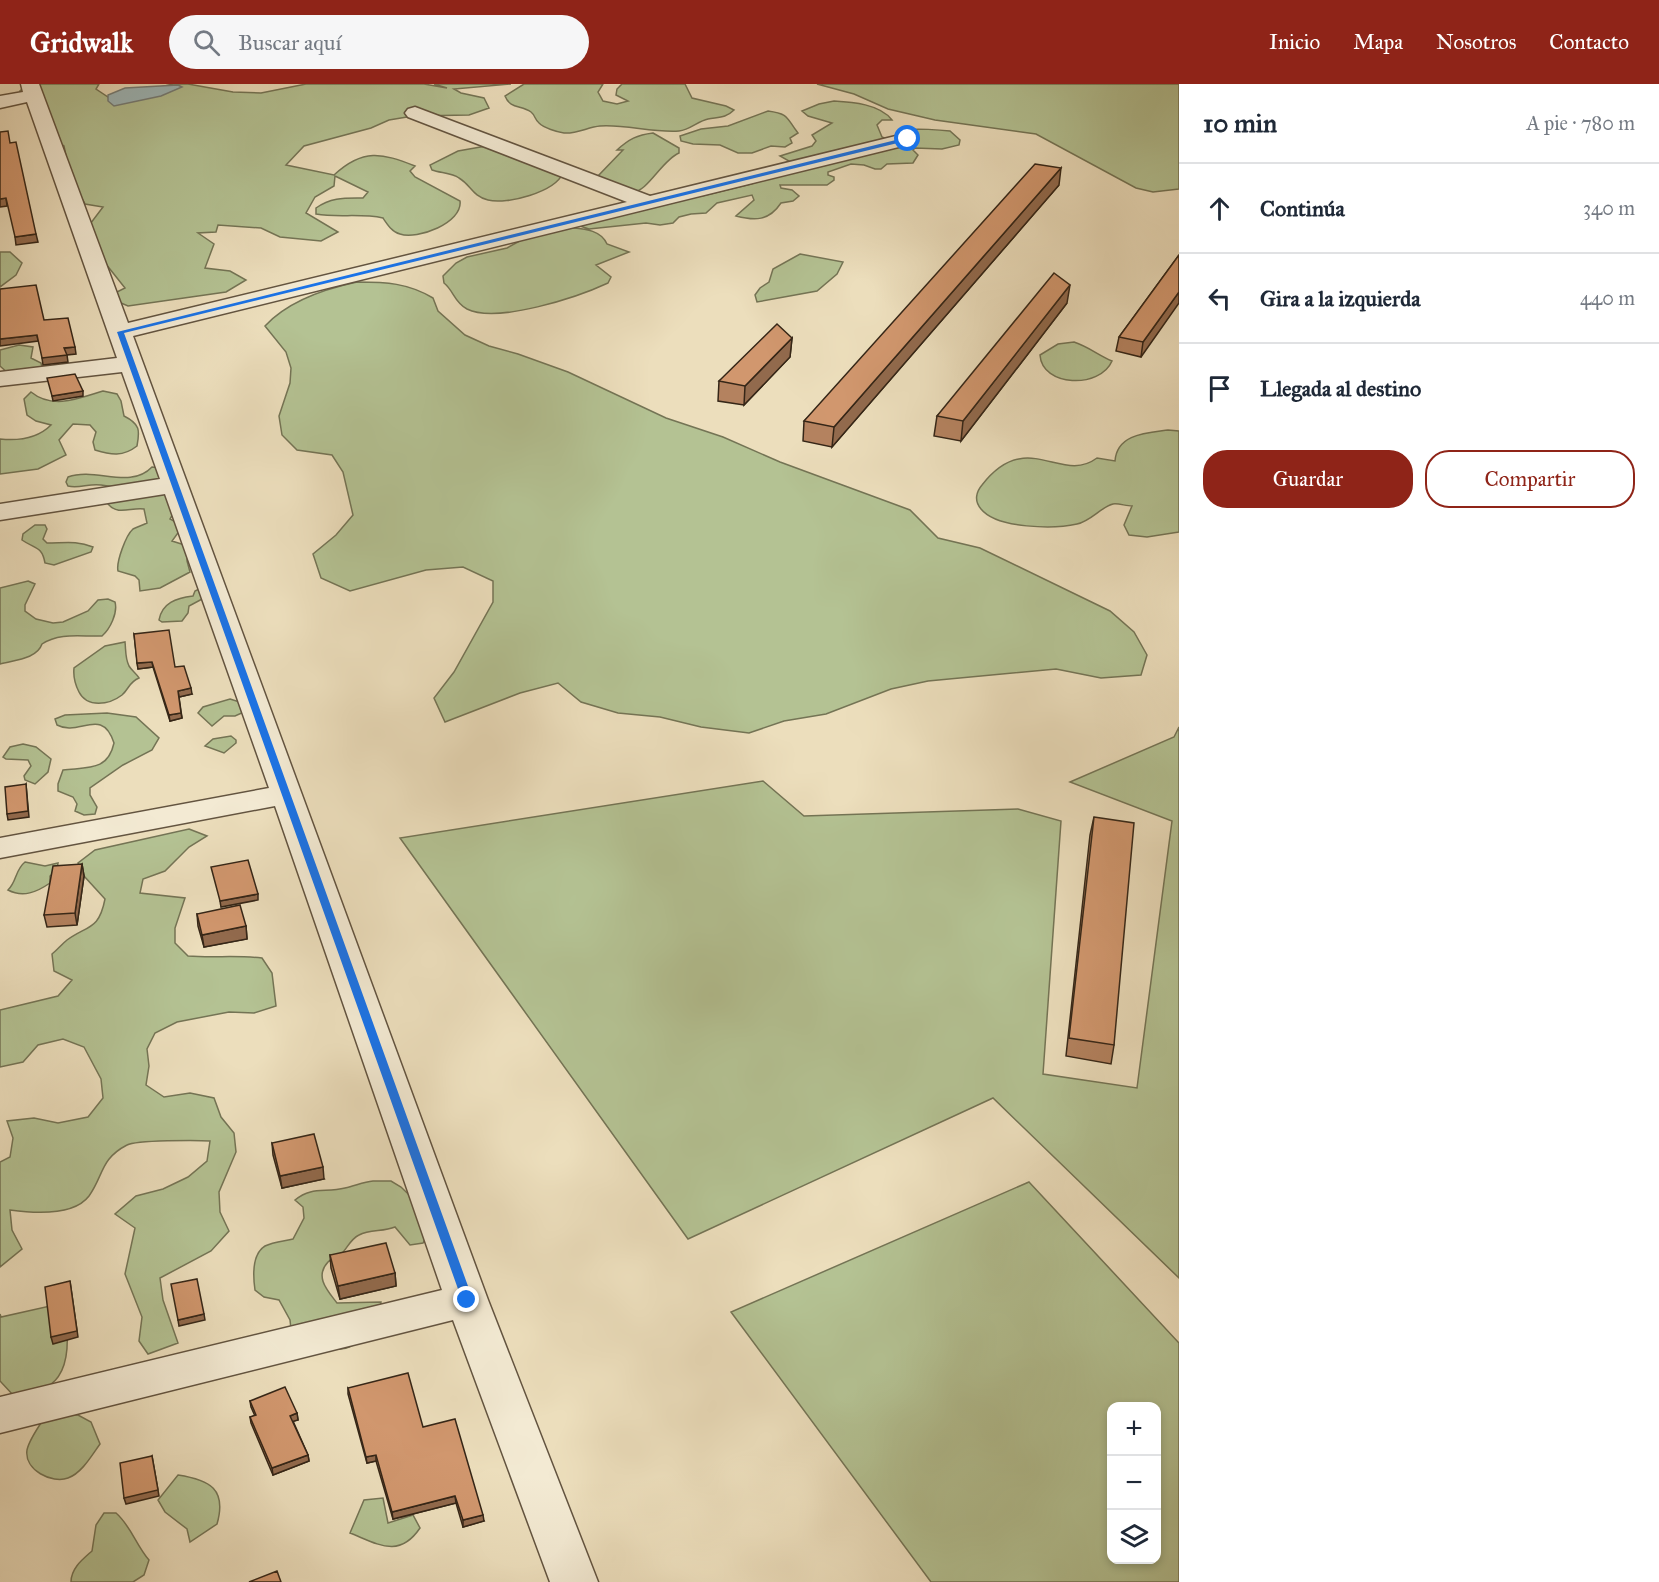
<!DOCTYPE html>
<html lang="es">
<head>
<meta charset="utf-8">
<style>
	body { margin:0; font-family:"IM FELL Great Primer",serif; background:#f6f6f7; color:#1f2937 }
	.controls { position:absolute; right:18px; bottom:18px; display:grid; overflow:hidden; border-radius:12px; box-shadow:0 3px 9px #0003 }
	.controls button { width:54px; height:54px; display:grid; place-items:center; padding:0; border:0; border-bottom:2px solid #e0e1e3; background:#fff; color:#1f2937; font:30px sans-serif }
	.stop { position:absolute; width:18px; height:18px; margin:-14px; border:4px solid #1a73e8; border-radius:50%; background:#fff }
	.stop.end { background:#1a73e8; border-color:#fff; box-shadow:0 2px 6px #0008 }
	.list { margin:0; padding:0; list-style:none }
	h2 { display:flex; justify-content:space-between; align-items:center; height:78px; margin:0; padding:0 24px; font-size:26px }
	h2 small { font-size:20px; font-weight:400; color:#747a83 }
	.list li { display:grid; grid-template-columns:39px 1fr auto; gap:18px; align-items:center; box-sizing:border-box; height:90px; padding:0 24px; border-top:2px solid #e0e1e3 }
	.list b { display:block; font-size:22px; white-space:nowrap }
	.list em { font-size:20px; font-style:normal; color:#747a83 }
	.actions { display:flex; gap:12px; padding:18px 24px }
	.actions a { flex:1; padding:14px 0; border:2px solid #8f2418; border-radius:24px; text-align:center; font-size:21px; color:#8f2418 }
	.actions .main { background:#8f2418; color:#fff }
	.icon { flex:none; width:33px; height:33px; fill:none; stroke:currentColor; stroke-width:2; stroke-linecap:round; stroke-linejoin:round }
	.map { position:relative; flex:none; width:1179px; height:1498px; overflow:hidden }
	header { display:flex; align-items:center; gap:36px; box-sizing:border-box; height:84px; padding:0 30px; background:#8f2418; color:#fff }
	header strong { font-size:28px }
	nav { display:flex; gap:33px; margin-inline-start:auto; font-size:21px }
	.search { width:420px; height:54px; background:#f6f6f7; display:flex; align-items:center; gap:15px; box-sizing:border-box; padding:0 21px; border-radius:33px; color:#747a83; font-size:22px }
	main { display:flex }
	aside { flex:1; background:#fff }
	.map>svg:first-child { display:block }
	.green { fill:#b4c293; stroke:#747455; stroke-width:1.5; fill-rule:evenodd }
	.water { fill:#9eb9bc; stroke:#747e7a; stroke-width:1.5 }
	.lines { fill:none; stroke-linecap:round; stroke-linejoin:round }
	.street-casing { stroke:#635440; stroke-width:3 }
	.street { fill:#f3ead3; fill-rule:evenodd }
	.wall { fill:#b4825f; stroke:#352617; stroke-width:1.5 }
	.shaded-wall { fill:#926a4d; stroke:#352617; stroke-width:1.5 }
	.building { fill:#d1976e; stroke:#352617; stroke-width:1.5 }
	.route { fill:#1a73e8 }
</style>
</head>
<body>
<header>
<strong>Gridwalk</strong>
<div class="search"><svg class="icon" aria-label="search" viewBox="0 0 24 24"><circle cx="10" cy="10" r="6"/><path d="M15 15l6 6"/></svg>Buscar aquí</div>
<nav><a>Inicio</a><a>Mapa</a><a>Nosotros</a><a>Contacto</a></nav>
</header>
<main>
<div class="map">
<svg width="1179" height="1498" viewBox="0 0 1179 1498">
	<rect width="100%" height="100%" fill="#ecdebc"/>
	<filter id="stains"><feTurbulence type="fractalNoise" baseFrequency=".00333" numOctaves="4"/><feColorMatrix values="0 0 0 0 .2 0 0 0 0 .09 0 0 0 0 .02 0 0 0 .5 -.17"/></filter>
	<radialGradient id="worn" r=".72"><stop offset=".6" stop-color="#630" stop-opacity="0"/><stop offset="1" stop-color="#630" stop-opacity=".3"/></radialGradient>
	<path class="green" d="M28,0h71l-3,5 12,8 27,-4 38,-9h15l45,8 28,1 45,-9h118l23,4 -13,-4h77l-57,5 7,4 23,5 5,10 -20,7 -56,1 -24,4 -18,8 -67,18 -18,19 48,10c29,-27 48,-22 81,-9l-5,5 5,6 45,24c3,22 -43,39 -60,33 -8,-2 -13,-10 -17,-16 -23,-5 -45,0 -67,-4v-6c15,-11 29,-10 47,-10l5,-6 -33,-16 -1,10 -19,11 -9,16 32,19 -17,9 -41,-4 -19,-9 -43,-3 -2,7 -18,1 16,11 -9,24 25,3 16,9 -20,12 -98,14 -21,-9 18,-9 -27,-34 -11,-26 16,-21 -18,-3 -14,-24 -7,-34 -13,-9 -31,-46z
		M524,0h79l-5,8 5,9 14,3 11,-3 -12,-6 1,-6 5,-5h63l7,14 34,8 8,4c-8,8 -15,7 -26,9 -10,2 -18,11 -29,12 -26,2 -54,-7 -79,-5 -12,1 -23,8 -36,7 -7,-1 -20,-5 -25,-10 -4,-3 -4,-8 -8,-11 -10,-7 -21,-3 -26,-16z
		M817,0h362v105l-26,3 -17,-4 -100,-54 -101,-14 -47,-11 -34,-15z
		M834,17c18,1 46,3 58,19h-10l-5,5 5,12 9,4 12,-6 4,-5c8,-2 34,0 43,1l10,9 -1,5 -17,4 -27,-1 -2,2 5,5 -5,8 -26,1 -6,5h-6l-11,-4 -13,-1 -23,8v3l6,2v3l-7,5h-47l1,3 11,2 7,6 -6,5 -12,2c-12,18 -26,18 -45,13l18,-16 -2,-5 -35,8 -11,10 -15,1 -12,3 -6,6 -13,2 -14,-2 -57,6 -9,-3 1,-3 60,-27 30,-2 31,2 49,-12 22,-8 18,-10 -2,-5 -9,-5 32,-10 4,-5 -4,-6 20,-12 -24,-7 -6,-5 17,-7z
		M768,27c22,3 18,7 30,22l-8,5 2,5 -7,4 -14,-1 -19,7h-14l-18,-8 -27,-1 -12,-3 -1,-5 21,-7 27,-3z
		M653,49l26,15v5c-17,7 -32,40 -47,39 -10,-1 -22,-8 -32,-11l-2,-5 25,-26h-6c12,-11 20,-15 36,-17z
		M486,62l77,27c-8,19 -56,32 -75,27 -16,-4 -17,-15 -29,-22 -7,-5 -19,-5 -27,-8l-2,-5 28,-14z
		M565,143c15,2 35,1 42,17l22,8 -33,13 15,12 -3,6c-30,14 -111,41 -141,26 -13,-7 -13,-18 -23,-26l-1,-7 13,-13 11,-6 40,-9 20,-11z
		M0,168h10l12,11 -6,12 -16,12z
		M800,170l43,8 -6,12 -20,17 -60,11 -2,-7 5,-7 9,-6 4,-13z
		M357,198c29,0 51,1 76,16l5,13 27,24 24,11 29,8 50,18 98,46 57,19 57,25 130,48 28,28 42,10 130,63 24,21 13,23 -6,20 -40,3 -45,-9 -128,12 -37,8 -65,25 -42,7 -35,12 -48,-6 -41,-10 -42,-4 -37,-11 -23,-19 -38,10 -75,29 -11,-24 20,-26 39,-70v-21l-30,-14 -37,3 -76,21 -29,-13 -8,-24 23,-19 17,-20 -10,-43 -11,-17 -35,-5 -15,-15 -3,-19 11,-33 1,-15 -5,-16 -21,-26c23,-25 59,-37 92,-44z
		M1074,258c15,5 24,13 38,19 -12,28 -70,26 -72,-6l18,-11z
		M19,261l14,2 -2,11 10,5 1,4 -33,7 -9,-8v-16z
		M103,307l14,3 4,7 3,15c16,8 16,14 13,30 -14,11 -26,9 -42,4l-2,-8 3,-10 -6,-7 -17,-1 -14,16 7,15 -28,14 -38,5v-35c19,2 37,0 51,-14l-15,-4 -9,-6 -3,-16 7,-7c22,18 49,6 72,-1z
		M1168,346l11,1v101l-32,5 -18,-2 -5,-10 8,-19c-6,0 -14,-3 -19,-2 -12,3 -22,17 -36,20 -22,5 -80,5 -96,-15 -7,-8 -5,-17 1,-24 45,-58 79,0 115,-27l18,3c2,-27 31,-28 53,-31z
		M152,383l9,1 1,8c-2,3 -7,8 -10,10 -12,4 -40,1 -51,-1 -12,-2 -22,4 -33,1l-2,-4 2,-5c28,-10 62,13 84,-10z
		M172,409l1,21 -3,5 13,7 -11,15 16,5 -1,15 3,11 -30,16 -20,3 -1,-11 -4,-4 -17,-5c-2,-9 8,-36 15,-42 4,-2 10,-4 14,-6l-3,-14c-13,-2 -26,7 -36,-5l2,-4z
		M35,441h10l2,4 -4,10 4,4c17,0 29,-3 46,4l-2,5 -37,13 -9,-2c-3,-17 -10,-14 -23,-23l1,-6z
		M28,497l7,3 -10,21v6l11,8 17,4 10,-1 25,-11 10,-11 10,-1 7,3c3,11 -5,27 -13,34 -20,1 -42,-4 -60,8 -5,15 -28,16 -42,20v-76z
		M203,503l1,11 -15,8 -1,7 -6,8 -20,1 -3,-2c3,-17 17,-22 34,-24l2,-5z
		M125,558c1,9 0,16 4,24 3,5 7,7 10,12 -10,4 -10,11 -17,17 -13,10 -35,13 -43,-3 -4,-8 -6,-15 -5,-24l31,-22z
		M230,615l13,4 1,9 -9,4h-11l-12,10 -14,-13 5,-6z
		M107,629l29,4 23,21 -7,12 -29,15 -33,23v7l7,12 -2,7 -11,1 -9,-4 2,-7 -4,-7 -15,-6v-7l5,-14c25,-3 45,1 51,-27 -12,-37 -35,-6 -57,-18l-2,-6 10,-4z
		M1179,643v551l-186,-180 -305,141 -288,-401 363,-57 41,35 214,-7 43,12 -18,253 94,14 35,-267 -102,-39 104,-45z
		M231,652l5,4v3l-12,10 -19,-7 8,-7z
		M23,660l13,3 15,12 -3,13 -13,12 -10,-4 -1,-4 7,-10 -3,-6 -22,-1 -3,-2 7,-10z
		M189,745l18,7 -18,11 -24,24 -22,8 -3,14 45,5 -10,30v15l13,13c25,2 49,-1 74,2l10,15 4,33 -22,7 -25,-1 -52,10 -22,11 -8,16 2,17 -3,19 18,12 26,-4 24,5 7,19 13,16 2,19 -17,40 1,20 9,19 -18,20 -51,27 3,22 15,43 -30,11 -9,-13 3,-24 -17,-43 10,-46 -20,-14 21,-18 27,-7 25,-12 19,-16 3,-20c-12,-1 -74,-1 -83,4 -27,14 -23,30 -38,51 -16,21 -57,17 -79,14l2,20 10,19 -22,18v-105l10,-5 3,-19 -6,-17 27,-3 24,5 30,-6 15,-19 -2,-19 -17,-32 -21,-8 -25,6 -15,17 -23,5v-57l58,-14 14,-16 -18,-9 -2,-17c5,-4 10,-10 15,-14 21,-15 32,-10 38,-41l-21,-23 -6,-13 17,-13z
		M25,778l20,4 13,-3 -1,7 -7,6v7c-13,9 -27,15 -42,7 9,-9 7,-20 17,-28z
		M373,1097h18l10,6 34,33 -12,23 -13,2 -15,-18c-12,5 -25,2 -36,8 -10,5 -12,15 -19,20 -4,3 -9,4 -12,7 -14,15 0,29 9,41l44,-1c-1,20 -23,50 -46,47 -12,-2 -33,-15 -44,-20l-1,-9 -11,-20 -15,-3 -9,-7c-2,-14 -3,-36 10,-44 8,-4 20,-5 28,-7l11,-21 -1,-11 -8,-7c17,-14 30,-7 50,-12 10,-2 18,-6 28,-7z
		M1029,1098l150,161v239h-248l-200,-270zM1112,1322h44v154h-44z
		M50,1222l16,15c3,24 3,55 -21,67 -9,5 -22,5 -32,7l-13,-14v-67l1,3z
		M62,1330l16,1 13,7 9,22c-8,11 -18,29 -32,34 -16,6 -44,-8 -41,-28 2,-10 12,-24 18,-33z
		M178,1391c32,5 49,14 39,49l-27,18 -3,-13 -22,-17 -7,-12z
		M383,1414l5,25 25,-8 7,13c-21,31 -42,16 -70,5l14,-33z
		M104,1429h12c15,13 20,32 33,47l-5,15 -11,7h-62c0,-14 12,-23 21,-31l4,-26z"/>
	<path class="water" d="M178,1l4,2 -21,9 -47,10 -6,-5v-6l17,-7z"/>
	<g class="lines">
		<defs>
			<path id="street" d="M21,0h18l89,239 499,-121 -219,-85 -3,-4 3,-4 7,-2 235,89 258,-63 7,2 3,4 -3,4 -782,193 355,964 110,282h-48l-97,-262 -453,113v-36l442,-107 -167,-484 -275,52v-20l269,-50 -104,-294 -165,26v-16l160,-25 -38,-107 -122,14v-14l117,-14 -90,-256 -27,6v-12l23,-4z"/>
		</defs>
		<use href="#street" class="street-casing"/>
		<use href="#street" class="street"/>
	</g>
	<path class="wall" d="M1059,101l-227,262 -29,-6 1,-20z
		M1179,171l-38,102 -25,-6 3,-14z
		M1067,219l-106,138 -27,-5 3,-20z
		M792,254l-2,19 -46,48 -26,-4 1,-20z
		M134,550l58,60 -13,3 3,21 -12,3 -17,-54 -15,2z
		M1094,733l20,228 -3,19 -45,-8 24,-221z
		M82,780l2,12 -7,49 -30,2 -3,-12z
		M197,830l49,12 1,13 -43,8 -6,-21z
		M272,1059l52,36 -42,9 -9,-33z
		M330,1171l65,18 1,13 -56,13 -9,-31z
		M348,1304l136,133 -21,6 -7,-24 -63,16 -17,-58 -9,2 -19,-69z
		M250,1317l47,12 1,7 -5,1 15,34 1,6 -36,14 -22,-52 -1,-6 5,-1 -4,-9z"/>
	<path class="shaded-wall" d="M1061,84l-2,17 -227,262 2,-20z
		M6,114l1,8 -7,1v-8z
		M36,150l2,8 -22,3 -1,-8z
		M1070,201l-3,18 -106,138 2,-20z
		M1179,208v11l-38,54 2,-15z
		M37,251l1,6 -38,5v-7z
		M792,254l-2,19 -46,48 1,-19z
		M75,263l1,7 -9,1 1,7 -25,3 -1,-7 22,-10z
		M83,307v5l-30,5 -1,-5z
		M152,578l1,5 -15,2 -1,-6z
		M191,604l1,6 -13,3 -1,-6z
		M181,629l1,5 -12,3 -1,-6z
		M26,700l3,33 -21,3 -1,-6z
		M82,780l2,12 -7,49 -2,-12z
		M258,810v6l-37,7 -1,-6z
		M246,842l1,13 -43,8 -2,-12z
		M323,1083l1,12 -42,9 -2,-12z
		M395,1189l1,13 -56,13 -2,-13z
		M70,1197l8,56 -25,7 -2,-7z
		M204,1230l1,6 -26,6 -1,-6z
		M297,1329l1,7 -7,2 -1,-6z
		M308,1371l1,6 -36,14 -1,-7z
		M376,1371v6l-9,2 -1,-6z
		M152,1372l7,40 -33,8 -2,-6z
		M455,1412l1,7 -63,16 -1,-7z
		M483,1431l1,6 -21,6v-7z"/>
	<path class="building" d="M8,47l2,12 6,-1 20,92 -21,3 -9,-39 -6,1v-67z
		M1035,80l26,4 -227,259 -30,-6z
		M1179,171v37l-36,50 -24,-5z
		M1054,189l16,12 -107,136 -26,-5z
		M36,201l8,35 24,-2 7,29 -11,1 3,7 -25,3 -5,-23 -37,4v-50z
		M777,240l15,14 -47,48 -26,-5z
		M75,290l8,17 -31,5 -5,-18z
		M169,546l6,37 9,-1 7,22 -13,3 3,22 -12,2 -17,-53 -15,1 -3,-29z
		M26,700l2,27 -21,3 -2,-27z
		M1094,733l40,6 -20,222 -45,-7z
		M248,776l10,34 -38,7 -9,-34z
		M82,780l-7,49 -31,2 9,-49z
		M240,821l6,21 -44,9 -5,-21z
		M314,1050l9,33 -43,9 -8,-33z
		M386,1159l9,30 -57,13 -8,-31z
		M197,1195l7,35 -26,6 -7,-36z
		M70,1197l7,50 -26,6 -6,-50z
		M408,1289l15,54 32,-8 28,96 -20,5 -8,-24 -63,16 -16,-57 -10,2 -18,-69z
		M285,1303l12,26 -7,3 18,39 -36,13 -22,-51 6,-2 -6,-14z
		M152,1372l6,34 -34,8 -4,-35z
		M277,1487l4,11h-32z"/>
	<path class="route" d="M908,53l2,3 -786,193 349,967 -6,4 -4,-1 -346,-971z"/>
	<rect width="100%" height="100%" filter="url(#stains)"/>
	<rect width="100%" height="100%" fill="url(#worn)"/>
</svg>
<div class="controls">
<button>+</button>
<button>−</button>
<button><svg class="icon" aria-label="layers" viewBox="0 0 24 24"><path d="M12 4l9 5-9 5-9-5zM3 14l9 5 9-5"/></svg></button>
</div>
<div class="stop" style="left:908px;top:55px"></div>
<div class="stop end" style="left:467px;top:1216px"></div>
</div>
<aside>
<h2>10 min<small>A pie · 780 m</small></h2>
<ul class="list">
<li><svg class="icon" aria-label="ahead" viewBox="0 0 24 24"><path d="M12 20V5M6 11l6-6 6 6"/></svg><div><b>Continúa</b></div><em>340 m</em></li>
<li><svg class="icon" aria-label="left" viewBox="0 0 24 24"><path d="M17 20v-9H6M10 6l-5 5 5 5"/></svg><div><b>Gira a la izquierda</b></div><em>440 m</em></li>
<li><svg class="icon" aria-label="arrive" viewBox="0 0 24 24"><path d="M6 21V4h12l-3 4 3 4H6"/></svg><div><b>Llegada al destino</b></div></li>
</ul>
<div class="actions"><a class="main">Guardar</a><a>Compartir</a></div>
</aside>
</main>
</body>
</html>
